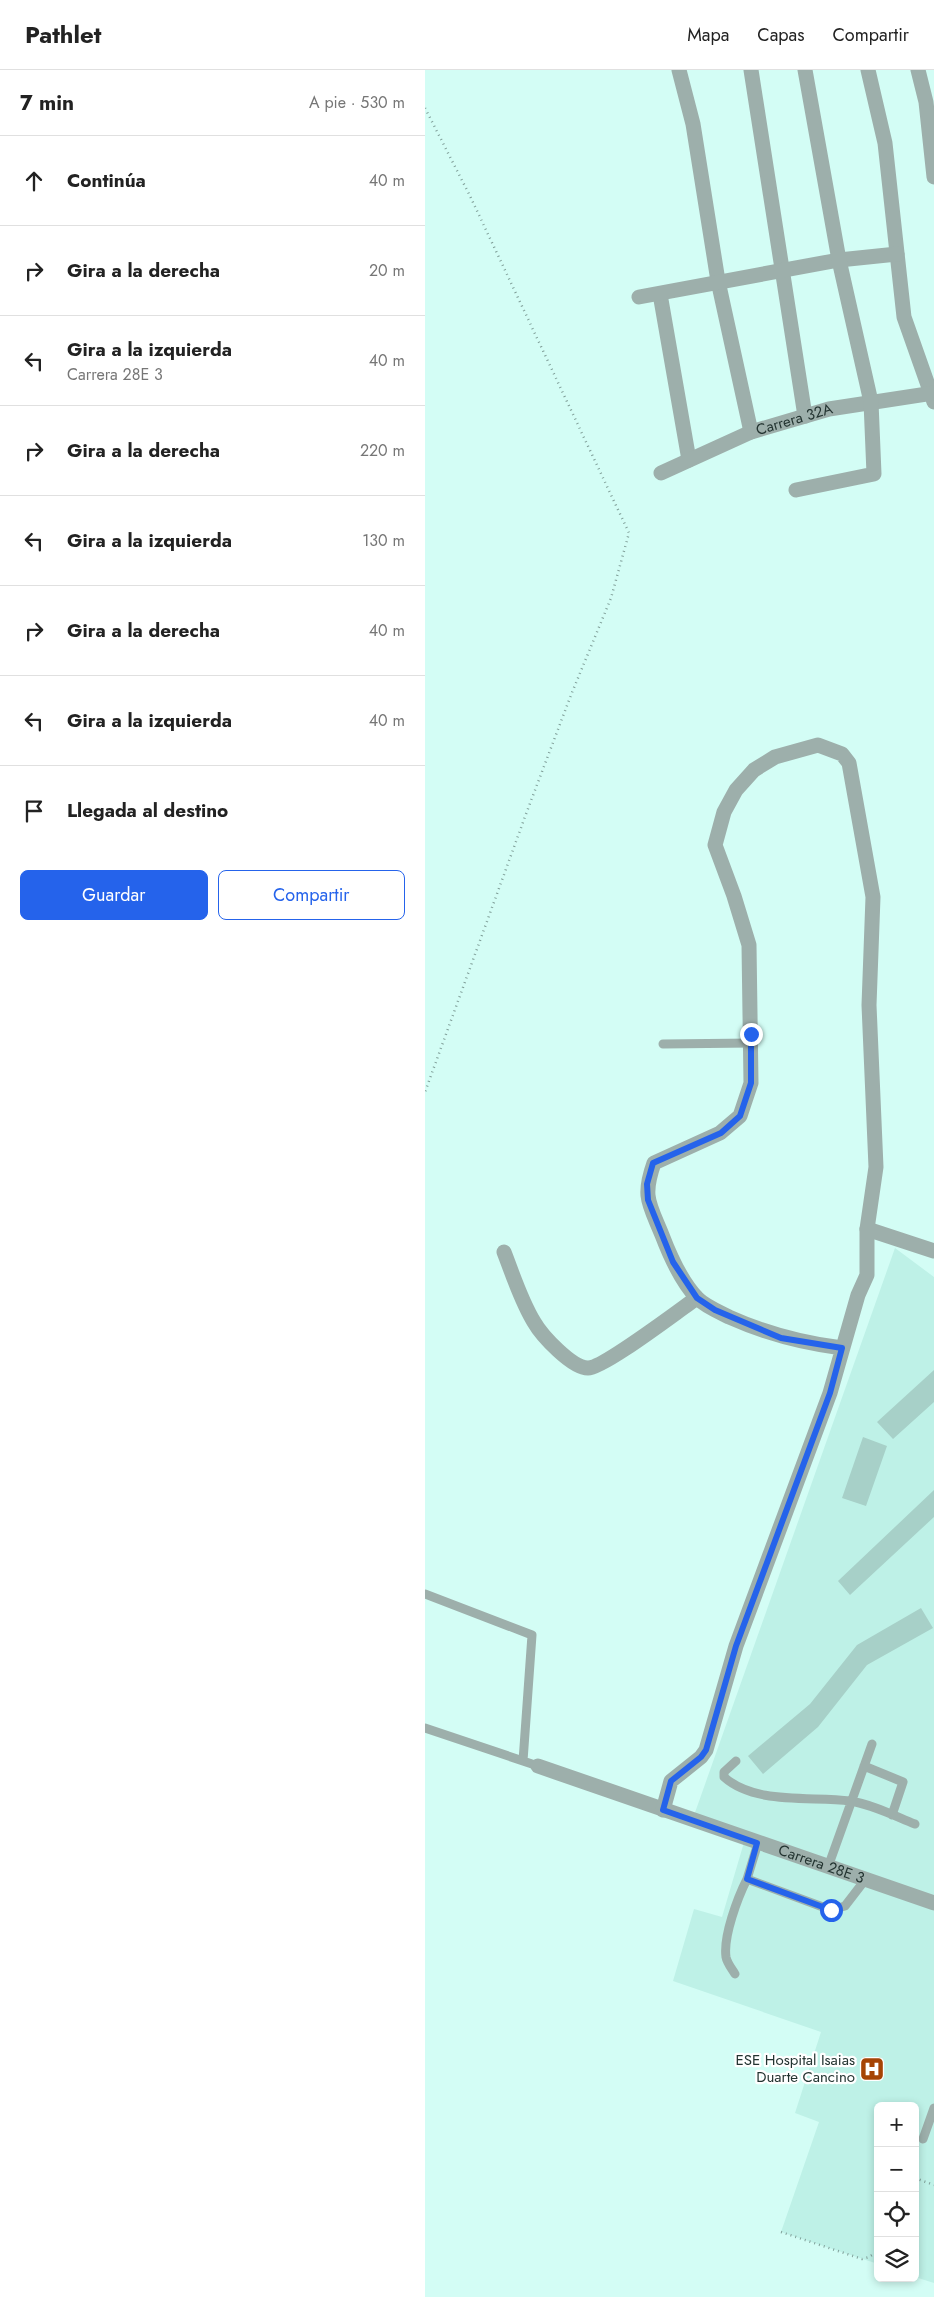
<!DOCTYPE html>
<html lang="es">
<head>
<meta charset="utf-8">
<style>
	body { margin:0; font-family:Jost,sans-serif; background:#f6f6f6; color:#222 }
	.controls { position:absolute; right:15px; bottom:15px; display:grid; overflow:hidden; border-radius:8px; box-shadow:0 2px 8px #0003 }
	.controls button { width:45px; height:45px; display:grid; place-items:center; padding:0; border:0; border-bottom:1px solid #e0e0e0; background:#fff; color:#222; font:25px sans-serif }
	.stop { position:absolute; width:15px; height:15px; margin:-11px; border:4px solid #2563eb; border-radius:50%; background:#fff }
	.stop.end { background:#2563eb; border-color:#fff; box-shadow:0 1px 5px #0008 }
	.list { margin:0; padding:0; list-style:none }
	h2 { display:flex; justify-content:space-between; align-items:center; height:65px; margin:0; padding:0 20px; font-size:21px }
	h2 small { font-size:16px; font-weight:400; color:#767676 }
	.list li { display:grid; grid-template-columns:32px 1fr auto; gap:15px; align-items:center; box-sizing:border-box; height:90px; padding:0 20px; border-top:1px solid #e0e0e0 }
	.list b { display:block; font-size:19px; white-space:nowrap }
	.list p { margin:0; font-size:16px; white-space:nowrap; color:#767676 }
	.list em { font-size:16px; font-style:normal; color:#767676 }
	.actions { display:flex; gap:10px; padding:15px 20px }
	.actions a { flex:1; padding:11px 0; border:1px solid #2563eb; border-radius:8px; text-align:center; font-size:18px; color:#2563eb }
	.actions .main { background:#2563eb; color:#fff }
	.icon { flex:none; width:28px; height:28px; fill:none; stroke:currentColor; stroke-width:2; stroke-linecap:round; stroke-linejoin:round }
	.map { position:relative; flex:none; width:509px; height:2227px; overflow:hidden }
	header { display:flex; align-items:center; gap:30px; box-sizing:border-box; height:70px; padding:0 25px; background:#fff; border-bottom:1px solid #e0e0e0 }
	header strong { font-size:24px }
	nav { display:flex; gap:28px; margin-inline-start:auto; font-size:18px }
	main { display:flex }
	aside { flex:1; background:#fff }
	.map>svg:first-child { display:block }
	.built { fill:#bef1e7 }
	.building { fill:#a7d0c8 }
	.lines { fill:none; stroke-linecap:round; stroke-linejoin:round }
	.path { stroke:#81a09a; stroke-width:2.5; stroke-dasharray:1 4; stroke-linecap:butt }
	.lane { stroke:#9dafab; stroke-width:9 }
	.street { stroke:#9dafab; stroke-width:15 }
	.route { stroke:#2563eb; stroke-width:6 }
	.labels { text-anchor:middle; stroke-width:4.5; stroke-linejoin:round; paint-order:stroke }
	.street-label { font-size:15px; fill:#233431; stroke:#fff }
	.poi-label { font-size:15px; fill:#233431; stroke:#fff; text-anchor:end }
</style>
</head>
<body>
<header>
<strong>Pathlet</strong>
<nav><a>Mapa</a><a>Capas</a><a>Compartir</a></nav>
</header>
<main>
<aside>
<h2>7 min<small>A pie · 530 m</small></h2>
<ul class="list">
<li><svg class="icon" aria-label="ahead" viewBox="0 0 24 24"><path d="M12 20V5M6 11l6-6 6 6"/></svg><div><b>Continúa</b></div><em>40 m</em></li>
<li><svg class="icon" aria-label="right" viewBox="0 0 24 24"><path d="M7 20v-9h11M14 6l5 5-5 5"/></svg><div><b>Gira a la derecha</b></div><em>20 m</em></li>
<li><svg class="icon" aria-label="left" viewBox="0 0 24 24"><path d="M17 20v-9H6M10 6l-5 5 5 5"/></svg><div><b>Gira a la izquierda</b><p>Carrera 28E 3</p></div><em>40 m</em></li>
<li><svg class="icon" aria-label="right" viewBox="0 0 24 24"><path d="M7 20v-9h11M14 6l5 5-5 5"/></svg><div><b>Gira a la derecha</b></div><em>220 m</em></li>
<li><svg class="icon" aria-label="left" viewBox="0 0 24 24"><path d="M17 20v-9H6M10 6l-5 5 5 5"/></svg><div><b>Gira a la izquierda</b></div><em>130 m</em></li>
<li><svg class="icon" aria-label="right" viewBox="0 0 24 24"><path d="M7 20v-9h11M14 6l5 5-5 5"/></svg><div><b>Gira a la derecha</b></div><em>40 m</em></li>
<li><svg class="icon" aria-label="left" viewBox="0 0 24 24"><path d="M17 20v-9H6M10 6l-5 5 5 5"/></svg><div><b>Gira a la izquierda</b></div><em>40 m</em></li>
<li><svg class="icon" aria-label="arrive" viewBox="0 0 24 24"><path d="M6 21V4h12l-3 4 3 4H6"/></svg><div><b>Llegada al destino</b></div></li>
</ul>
<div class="actions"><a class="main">Guardar</a><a>Compartir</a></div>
</aside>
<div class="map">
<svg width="509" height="2227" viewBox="0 0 509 2227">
	<rect width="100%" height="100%" fill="#d3fdf5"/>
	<path class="built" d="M470,1178l39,29v1006l-19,-6v-171h-37v158l-97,-32 38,-110 -24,-9 26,-81 -148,-51 21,-72 28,8 23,-78 -53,-18z"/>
	<path class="building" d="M509,1300v32l-41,37 -16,-17z
		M438,1367l24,9 -21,60 -24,-8z
		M509,1420v27l-84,78 -12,-14z
		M496,1538l12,20 -66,37 -49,62 -55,47 -15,-18 62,-52 47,-59z"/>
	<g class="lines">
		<path class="path" d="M0,38l45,88 159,337 -18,65 -40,97 -45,119 -101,278
			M490,2108l19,7
			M356,2162l81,27 7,-2 9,-6"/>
		<path class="lane" d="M238,974l89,-1
			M0,1524l107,41 -9,126
			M0,1658l113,38
			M311,1691l-12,11v5c31,28 87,19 126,24 21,3 45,15 65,23
			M439,1696l39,16 -11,33
			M403,1797l44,-123
			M322,1809l11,-36
			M310,1904c-3,-5 -8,-11 -9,-17 -3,-21 12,-60 21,-78l84,31 14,-4 20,-26
			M498,2069l11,-31"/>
		<g class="street">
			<path d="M254,0l14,54 25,157 33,151"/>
			<path d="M326,0l54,346"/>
			<path d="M443,0l17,73 19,174 30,85"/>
			<path d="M493,0l8,32 8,75"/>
			<path d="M235,224l29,166"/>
			<path d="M214,227l200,-37 58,-6"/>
			<path id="s1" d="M236,403l90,-41 78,-23 105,-16"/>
			<path d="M371,420l78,-16 -3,-72 -32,-142 -34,-190"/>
			<path d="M442,1159l67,22"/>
			<path d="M79,1182c9,23 17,49 30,70 8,14 38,46 54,46 16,0 91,-58 109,-70"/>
			<path id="s2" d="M113,1696l396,137"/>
			<path d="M238,1740l8,-29 30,-24 5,-7 30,-104 94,-253 28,-98 9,-20v-46l9,-62 -7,-162 4,-108 -24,-134 -7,-9 -24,-9 -43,12 -21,13 -18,20 -12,22 -9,33 19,51 15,49 2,138 -11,33 -20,17 -66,30c-12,34 -5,40 8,72 8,21 19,46 35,63 8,8 22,14 32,19 38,17 72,26 113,31"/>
		</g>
	</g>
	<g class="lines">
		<path class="route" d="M326,964v49l-11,33 -19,17 -68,30 -6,21 1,16 25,62 24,36 18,12 66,28 61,10 -12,45 -94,253 -30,104 -5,7 -30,24 -8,29 94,33 -10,36 84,31"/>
	</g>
	<defs>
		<symbol id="hospital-square" viewBox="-11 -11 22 22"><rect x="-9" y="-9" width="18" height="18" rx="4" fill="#a64405" stroke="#fff"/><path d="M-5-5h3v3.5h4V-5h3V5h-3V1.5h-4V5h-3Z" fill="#fff"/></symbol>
	</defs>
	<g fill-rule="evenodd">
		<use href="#hospital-square" x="433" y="1985" width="28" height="28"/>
	</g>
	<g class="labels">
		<g class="street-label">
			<text dy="5" stroke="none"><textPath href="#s1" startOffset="144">Carrera 32A</textPath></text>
			<text dy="5" stroke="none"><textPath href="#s2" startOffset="300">Carrera 28E 3</textPath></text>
		</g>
		<g class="poi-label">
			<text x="430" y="1995">ESE Hospital Isaias<tspan x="430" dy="17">Duarte Cancino</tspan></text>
		</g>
	</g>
</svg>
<div class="controls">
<button>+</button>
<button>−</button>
<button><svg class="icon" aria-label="locate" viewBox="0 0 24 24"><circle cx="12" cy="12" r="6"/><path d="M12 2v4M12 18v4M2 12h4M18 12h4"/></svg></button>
<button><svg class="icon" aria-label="layers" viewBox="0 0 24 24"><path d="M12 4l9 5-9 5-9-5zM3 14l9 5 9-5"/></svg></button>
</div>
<div class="stop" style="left:406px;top:1840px"></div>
<div class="stop end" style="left:326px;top:964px"></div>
</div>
</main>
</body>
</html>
